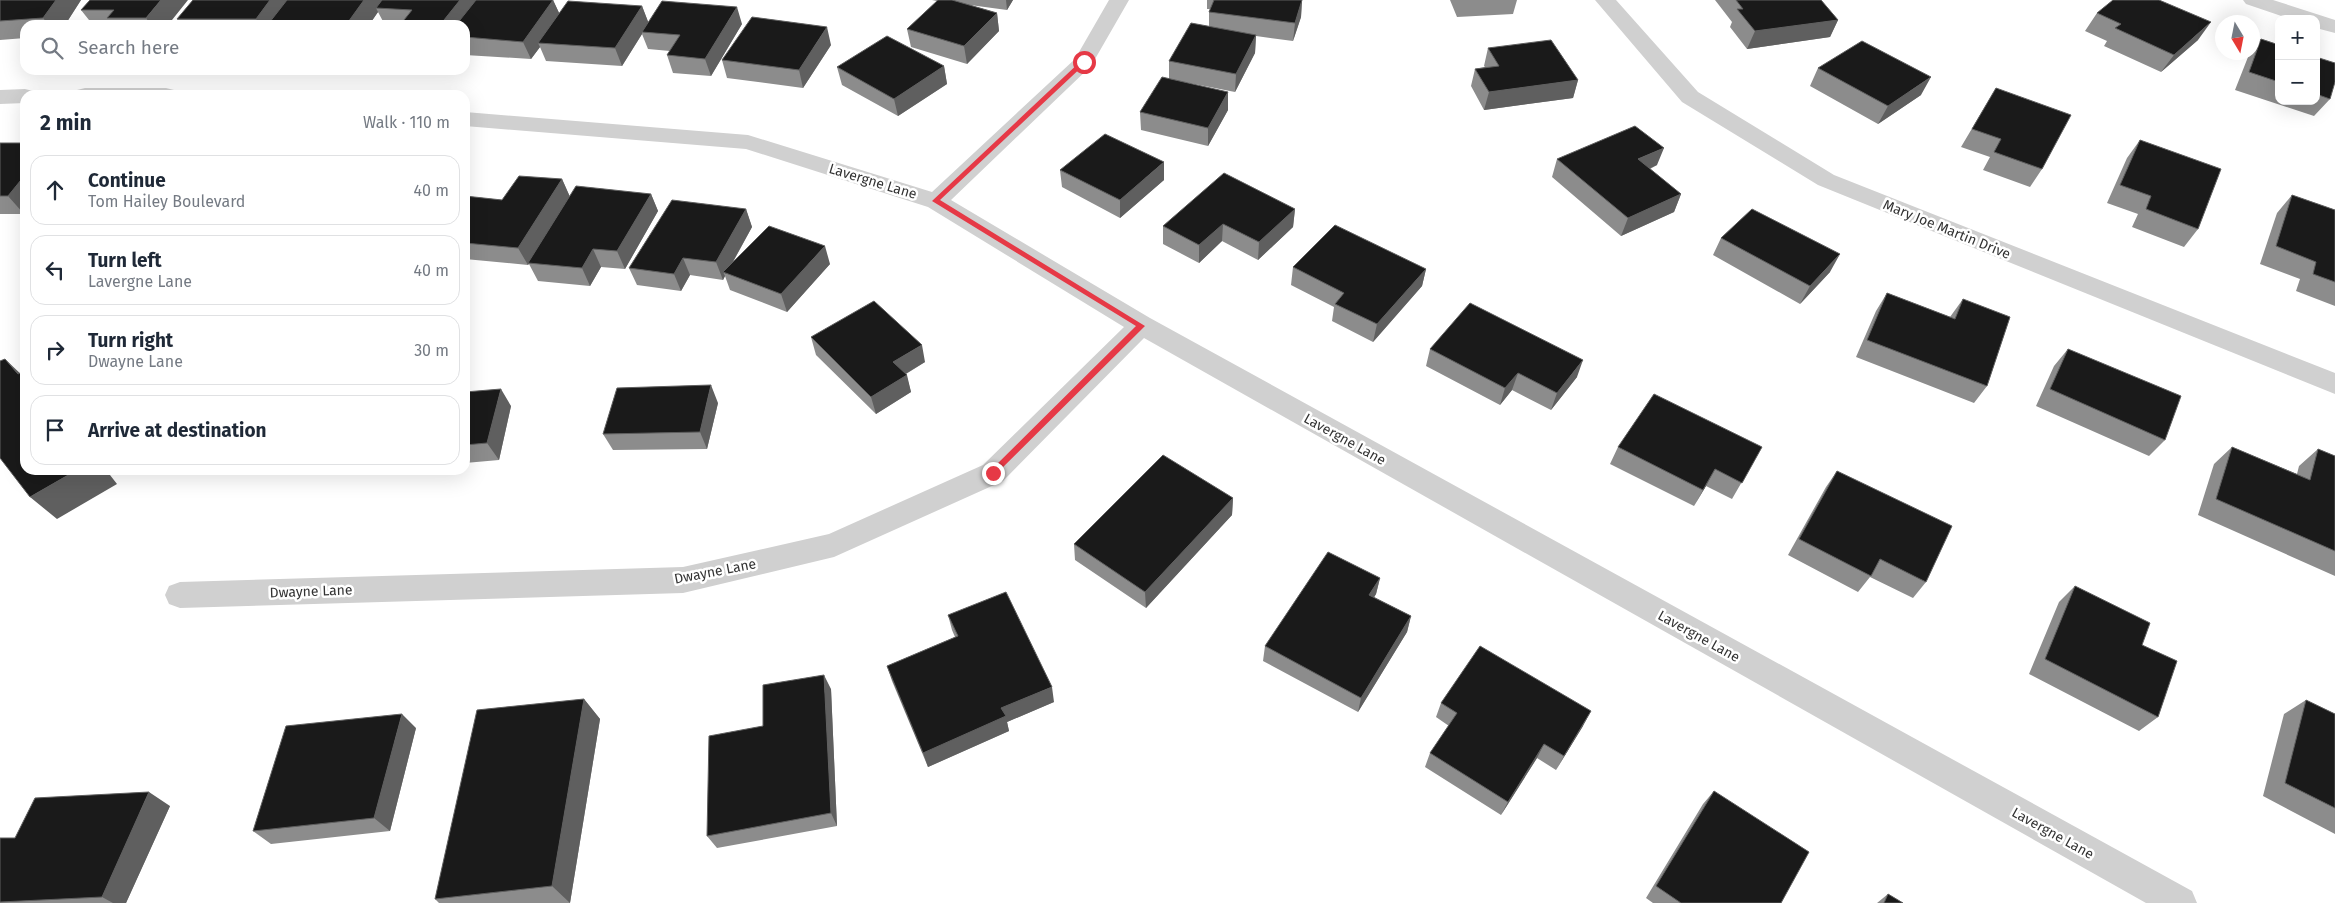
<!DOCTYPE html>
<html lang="en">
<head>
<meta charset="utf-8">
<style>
	body { margin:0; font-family:"Fira Sans",sans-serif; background:#f6f6f7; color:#1f2937 }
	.controls { position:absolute; right:15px; top:15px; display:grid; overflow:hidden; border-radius:10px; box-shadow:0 5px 20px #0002 }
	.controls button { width:45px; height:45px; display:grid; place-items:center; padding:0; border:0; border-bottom:1px solid #e0e1e3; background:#fff; color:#1f2937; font:25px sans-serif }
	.compass { position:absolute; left:2215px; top:15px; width:45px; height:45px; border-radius:50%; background:#fff; box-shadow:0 5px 20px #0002; rotate:170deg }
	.stop { position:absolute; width:15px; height:15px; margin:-11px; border:4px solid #e63946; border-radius:50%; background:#fff }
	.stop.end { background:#e63946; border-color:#fff; box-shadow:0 1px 5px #0008 }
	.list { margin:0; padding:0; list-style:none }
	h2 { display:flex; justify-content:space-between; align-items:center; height:65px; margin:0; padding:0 20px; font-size:21px }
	h2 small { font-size:16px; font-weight:400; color:#747a83 }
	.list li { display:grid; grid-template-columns:32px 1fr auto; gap:15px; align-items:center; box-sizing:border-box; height:70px; margin:0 10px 10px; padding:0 10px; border:1px solid #e0e1e3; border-radius:15px }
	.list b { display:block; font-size:19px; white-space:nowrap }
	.list p { margin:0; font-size:16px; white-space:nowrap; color:#747a83 }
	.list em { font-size:16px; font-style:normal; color:#747a83 }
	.icon { flex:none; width:28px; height:28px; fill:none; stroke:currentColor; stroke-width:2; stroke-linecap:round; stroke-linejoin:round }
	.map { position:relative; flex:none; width:2335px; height:903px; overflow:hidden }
	.search { position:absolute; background:#fff; box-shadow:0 5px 20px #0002; left:20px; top:20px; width:450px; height:55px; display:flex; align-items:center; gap:12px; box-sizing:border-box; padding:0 18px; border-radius:15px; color:#747a83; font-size:19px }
	.panel { position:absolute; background:#fff; box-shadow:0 5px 20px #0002; left:20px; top:90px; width:450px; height:385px; border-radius:15px }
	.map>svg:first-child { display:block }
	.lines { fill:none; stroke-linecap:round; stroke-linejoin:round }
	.minor { fill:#d0d0d0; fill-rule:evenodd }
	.wall { fill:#8c8c8c }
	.shaded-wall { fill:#5f5f5f }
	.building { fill:#1a1a1a; stroke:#5f5f5f }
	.route { fill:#e63946 }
	.labels { text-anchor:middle; stroke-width:5; stroke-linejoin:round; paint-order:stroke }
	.street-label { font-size:14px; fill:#333; stroke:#fff }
</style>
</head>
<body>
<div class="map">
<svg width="2335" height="903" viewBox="0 0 2335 903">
	<rect width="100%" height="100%" fill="#fff"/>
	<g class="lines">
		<path class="minor" d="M1109,0h20l-38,66 -140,134 199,118 1042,573 5,12h-51l-1002,-565 -141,143 -169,76 -151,36 -503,15 -11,-4 -4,-9 4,-9 11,-4 503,-15 146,-33 154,-69 141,-138 -196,-120 -182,-58 -281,-23v-14l283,23 184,57 143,-133z
			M1595,0h21l82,92 136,83 501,198v21l-517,-209 -136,-83z
			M2243,0h30l62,20v13l-19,-5v-9h-26l-44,-15z
			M85,88h81l8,2 3,5h-103l3,-5z
			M25,89l8,2 2,4h-10v8l-25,1v-14z"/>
	</g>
	<path class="wall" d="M0,0h81l-16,25h-40v13l-25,2z
		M90,0l78,25h-75l-12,-15z
		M193,0h360l6,13 83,-7 6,16 94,2 -31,52 -38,-3 -6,-18 3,-4 -22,-2 -6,-15 -20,32 -76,-5 -6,-14 -9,12 -66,-4v-30h-80l-7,-13 -9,13h-188l-4,-6z
		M932,0h81l-6,10 -37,-5 27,8 2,18 -32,33 -56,-17 -4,-18 30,-28z
		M1207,0h95l-1,17 -8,24 -37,-5 -1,17 -20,39 -66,-13v-18l40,-35v-14l1,-3h-3z
		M1450,0h67l-4,14 -56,3z
		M1715,0h106l17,20 -8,17 -83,12 -17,-22 2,-5z
		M2097,13l101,27 -37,32 -57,-26 3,-5 -22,-10z
		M2261,39l18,6v56h37v-44l14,42 -16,17 -79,-26 13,-33 3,-5h1v-1z
		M831,45l-28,43 -76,-10 -5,-18z
		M1488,48l90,32 -5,18 -89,12 -13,-24 4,-17 10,-2 -1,-1z
		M944,66l3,18 -49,32 -56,-31 -5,-18z
		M1818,68l103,27 -43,29 -68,-38z
		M1996,88l46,81 -12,18 -47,-17 7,-13 -29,-10z
		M1228,92v18l-20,36 -67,-16 -1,-18z
		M2140,140l58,89 -14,18 -52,-20 6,-13 -31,-11 20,-45z
		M0,143h25v70l-1,1h-24z
		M1557,159l100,6 -7,4 31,25 -7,18 -53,24 -69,-59z
		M1060,170l104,10 -44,38 -58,-31z
		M562,179l8,18 81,-3 7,17 -33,58 -24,-2 -11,19 -52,-5 -9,-17 -1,1 -63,-6v-63l37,4z
		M2292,195l43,15v96l-39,-15 4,-12 -40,-15 17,-51z
		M746,209l6,18 -20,37h98l-43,48 -57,-22 -5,-14 -2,4 -33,-5 -9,16 -44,-6 -8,-17z
		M1295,209l-2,18 -35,33 -36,-19 -23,22 -36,-19v-18z
		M1721,238l109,34 -30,32 -87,-49z
		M1293,267l133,2 -4,17 -49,56 -41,-21 2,-14 -43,-22z
		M1887,293l63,24 13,-18 24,87 -13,17 -118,-46 20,-46z
		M811,337l114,25 -19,12 5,18 -35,22 -60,-59z
		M1430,349l147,28 -26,33 -39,-20 -12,15 -74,-39z
		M2068,349l97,91 -16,16 -113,-50 18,-40z
		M465,392l46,14 -12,54 -34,3z
		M718,403l-11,46 -94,1 -10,-16z
		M1618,447h144l-30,52 -26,-13 -12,20 -84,-42z
		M2232,447l65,27 2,-8 19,-17 17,7v120l-137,-61 16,-51z
		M1837,471l89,111 -13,16 -43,-21 -12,15 -70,-37 38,-68z
		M1233,498l-1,17 -86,93 -71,-48 -1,-16z
		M1380,578l-4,16 -2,3 37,19 -4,16 -49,80 -95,-51 2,-15z
		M2075,586l67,59 16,72 -19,14 -110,-57 30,-72z
		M948,615l106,87 -47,20 2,9 -81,36 -36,-86 -5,-15 68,-29 -3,-7z
		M831,689l6,137 -120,22 -10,-12 56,-110z
		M584,699l16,20 -30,184h-131l-4,-4z
		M2306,700l29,14v120l-72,-38 21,-82z
		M1441,703l142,23 -27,44 -19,-12 -36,57 -76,-48 5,-14 19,-27 -13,-9z
		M416,728l-26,103 -119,13 -18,-13z
		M1714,791l67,112h-128l-7,-5 57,-94z
		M170,806l-44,97h-126v-65h15z
		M1888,894l15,9h-26z"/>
	<path class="shaded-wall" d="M56,0h25l-16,25h-16l-6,-7z
		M161,0h27l-20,25h-17l-5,-7z
		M270,0h24l-25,23 1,2h-11l-3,-6z
		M364,0h21l-9,8 2,4 -9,13h-23z
		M460,0h22l-19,25h-23z
		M553,0l8,17 -23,26 2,4 -9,12 -8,-17z
		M1006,0h7l-6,10z
		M1302,0l-1,17 -8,24 2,-18z
		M642,6l7,18 -7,8v2l-20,32 -7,-18z
		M737,7l5,17 -31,52 -6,-17z
		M997,13l2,18 -32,33 -3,-18z
		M1838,20l-8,17 -83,12 8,-18z
		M2211,22l-13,18 -37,32 13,-17z
		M827,27l4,18 -28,43 -4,-18z
		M1256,35l-1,18 -20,39 1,-18z
		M944,66l3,18 -49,32 -4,-17z
		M1931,77l-10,18 -43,29 10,-18z
		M1578,80l-5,18 -89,12 5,-18z
		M1228,92v18l-20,36v-18z
		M1664,148l-7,17 -26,12 7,-18z
		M1164,162v18l-44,38v-18z
		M25,175v38l-1,1 -16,-18z
		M562,179l8,18 -42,68 -10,-17z
		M465,181l4,8 -4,7z
		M651,194l7,17 -33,58 -8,-18z
		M1681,194l-7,18 -53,24 7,-18z
		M746,209l6,18 -26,47 -3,-2 2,4 -2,4 -7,-18z
		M1295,209l-2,18 -35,33 1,-18z
		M1223,224l-1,17 -23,22v-18z
		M825,246l5,18 -43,48 -6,-18z
		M593,249l8,18 -11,19 -8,-18z
		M1840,254l-10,18 -30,32 10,-18z
		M683,258l7,17 -9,16 -7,-17z
		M1426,269l-4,17 -49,56 4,-18z
		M922,345l3,17 -28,17 -4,-17z
		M5,359l20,19 -7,-4z
		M1583,360l-6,17 -26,33 6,-17z
		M1518,373l-6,17 -12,15 5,-17z
		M907,375l4,17 -35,22 -5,-17z
		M711,385l7,18 -11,46 -7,-17z
		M501,389l10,17 -12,54 -12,-17z
		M1715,469l-9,17 -12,20 9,-16z
		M77,470h42l-9,5 7,9 -60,35 -27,-22z
		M1233,498l-1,17 -86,93 -1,-16z
		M1380,578l-4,16 -10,17 3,-16z
		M1411,616l-4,16 -49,80 3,-14z
		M824,675l7,14 6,137 -6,-13z
		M1052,687l2,15 -47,20 2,9 -81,36 -5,-14 78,-45z
		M584,699l16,20 -30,184 -18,-17z
		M1591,711l-8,15 -27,44 8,-14z
		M402,714l14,14 -26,103 -16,-13z
		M1544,744l-7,14 -36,57 7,-13z
		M149,792l21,14 -44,97h-13l-11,-6z"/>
	<path class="building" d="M0,0h56l-13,18 -43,3z
		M90,0h71l-15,18h-39l7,-8h-33z
		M193,0h77l-14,19h-79z
		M287,0h77l-18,25 -77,-2z
		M382,0h78l-20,25h-40l12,-15 -36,-2z
		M476,0h77l-30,42 -58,-5v-12h-9z
		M938,0h14l45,13 -33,33 -57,-17z
		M1214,0h88l-7,23 -86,-11z
		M1736,0h85l17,20 -83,11 -18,-22h6z
		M2113,0h46l52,22 -37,33 -59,-27 6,-4 -24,-11z
		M568,1l74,5 -27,42 -77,-5z
		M662,1l75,6 -32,52 -38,-4 13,-20 -38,-3z
		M752,17l75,10 -28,43 -77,-10z
		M1191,23l65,12 -20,39 -67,-13z
		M887,36l57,30 -50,33 -57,-32z
		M2261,39l18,6v37l-30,-10z
		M1551,40l27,40 -89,12 -14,-23 24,-3 -11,-18z
		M1862,41l69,36 -43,29 -70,-38z
		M2316,57l19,6v19l-5,17 -14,-5z
		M1162,77l66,15 -20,36 -68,-16z
		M1996,88l75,27 -29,54 -48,-17 7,-13 -29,-10z
		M1635,126l29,22 -26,11 43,35 -53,24 -71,-59z
		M1105,134l59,28 -44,38 -60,-30z
		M2140,140l81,29 -23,60 -52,-20 5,-13 -31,-11z
		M0,143h25v32l-17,21h-8z
		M1224,173l71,36 -36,33 -36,-18 -24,21 -36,-19z
		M519,176l43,3 -44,69 -53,-5v-47l37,4z
		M576,186l75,8 -34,57 -24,-2 -11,19 -54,-5z
		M2292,195l43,15v72l-22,-8 3,-12 -40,-16z
		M672,200l74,9 -30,53 -33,-4 -9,16 -45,-6z
		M1752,209l88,45 -30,32 -89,-48z
		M1335,225l91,44 -49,55 -42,-20 9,-11 -51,-26z
		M769,226l56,20 -44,48 -58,-22z
		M1887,293l68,26 8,-20 47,18 -23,69 -120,-46z
		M874,301l48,44 -29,17 14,13 -36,22 -60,-60z
		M1470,303l113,57 -26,33 -39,-20 -13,15 -75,-39z
		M2068,349l113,47 -16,44 -115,-51z
		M5,359l13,15 7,-3v99h52l-47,27 -30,-39v-97z
		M711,385l-11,47 -97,2 14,-46z
		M501,389l-14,54 -22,2v-53z
		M1654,394l108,53 -20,36 -27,-14 -12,21 -85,-43z
		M2232,447l78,33 8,-31 17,7v95l-119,-52z
		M1163,455l70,43 -88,94 -71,-48z
		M1837,471l115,55 -26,56 -46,-23 -9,17 -72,-37z
		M1328,552l52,26 -11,17 42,21 -50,82 -96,-52z
		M2075,586l75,37 -8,22 35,16 -19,56 -113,-58z
		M1006,592l46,95 -51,21 5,8 -83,37 -36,-87 71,-30 -10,-21z
		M1480,646l111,65 -27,45 -20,-12 -36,58 -78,-49 27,-40 -16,-10z
		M824,675l7,138 -124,23 2,-100 54,-10v-41z
		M584,699l-32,187 -117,13 42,-189z
		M2306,700l29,14v94l-50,-25z
		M402,714l-28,104 -121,13 33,-105z
		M1714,791l95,61 -28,51h-100l-25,-17z
		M149,792l-47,105 -102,5v-64h15l20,-40z
		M1888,894l15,9h-19z"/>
	<path class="route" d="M1082,60l5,2 -147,138 205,126 -152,151 -4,-4 1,-2 146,-145 -204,-125z"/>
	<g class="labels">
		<g class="street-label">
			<text transform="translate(873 181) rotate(17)" y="5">Lavergne Lane</text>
			<text transform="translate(1947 229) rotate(22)" y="5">Mary Joe Martin Drive</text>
			<text transform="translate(1345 439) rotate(29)" y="5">Lavergne Lane</text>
			<text transform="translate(715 571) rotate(-11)" y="5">Dwayne Lane</text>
			<text transform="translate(311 591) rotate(-2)" y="5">Dwayne Lane</text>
			<text transform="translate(1699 636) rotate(29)" y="5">Lavergne Lane</text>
			<text transform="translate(2053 833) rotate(29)" y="5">Lavergne Lane</text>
		</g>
	</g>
</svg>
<div class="controls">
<button>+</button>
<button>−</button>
</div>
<svg class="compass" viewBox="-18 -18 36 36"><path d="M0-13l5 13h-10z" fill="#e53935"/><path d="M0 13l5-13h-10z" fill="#747a83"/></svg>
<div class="stop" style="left:1084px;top:62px"></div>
<div class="stop end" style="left:993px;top:473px"></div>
<div class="search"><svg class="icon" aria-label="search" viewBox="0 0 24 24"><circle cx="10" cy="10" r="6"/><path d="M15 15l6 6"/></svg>Search here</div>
<section class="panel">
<h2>2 min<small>Walk · 110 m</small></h2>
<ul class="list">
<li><svg class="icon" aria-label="ahead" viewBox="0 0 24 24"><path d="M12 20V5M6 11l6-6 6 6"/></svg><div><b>Continue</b><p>Tom Hailey Boulevard</p></div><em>40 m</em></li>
<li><svg class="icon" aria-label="left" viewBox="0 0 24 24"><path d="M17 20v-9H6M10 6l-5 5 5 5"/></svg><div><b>Turn left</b><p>Lavergne Lane</p></div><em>40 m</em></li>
<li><svg class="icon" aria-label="right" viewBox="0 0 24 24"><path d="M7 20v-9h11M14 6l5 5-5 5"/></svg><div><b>Turn right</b><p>Dwayne Lane</p></div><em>30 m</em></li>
<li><svg class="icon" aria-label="arrive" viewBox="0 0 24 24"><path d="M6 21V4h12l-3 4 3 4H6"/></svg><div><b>Arrive at destination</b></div></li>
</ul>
</section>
</div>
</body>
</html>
